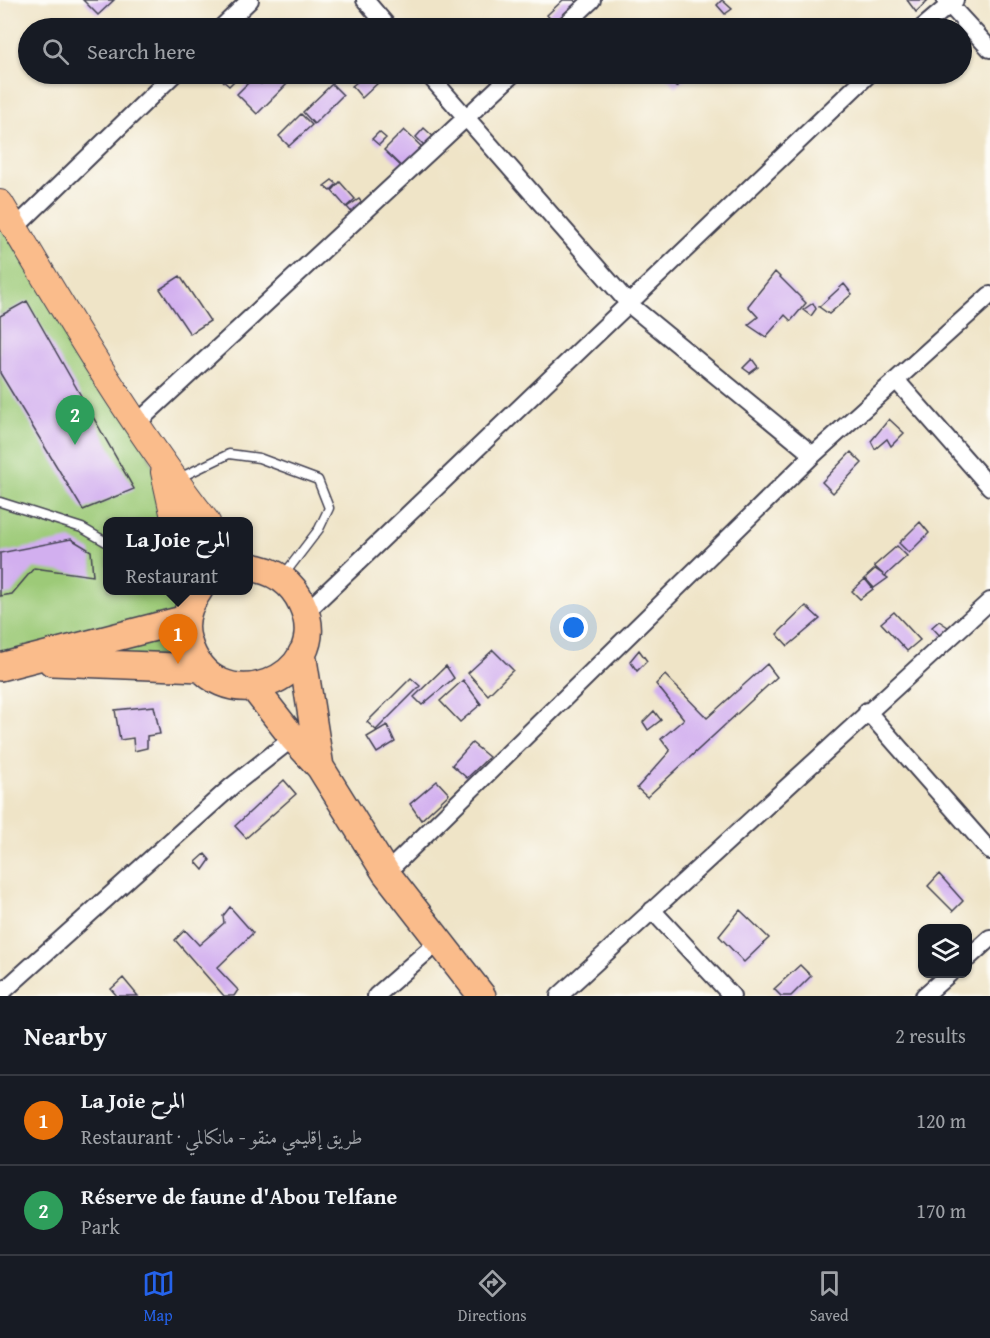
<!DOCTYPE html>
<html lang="en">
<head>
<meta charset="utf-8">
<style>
	body { margin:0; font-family:"Gentium Book Plus",Amiri,serif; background:#242831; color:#f1f3f6 }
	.controls { position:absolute; right:18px; bottom:18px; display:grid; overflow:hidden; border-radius:12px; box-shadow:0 2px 4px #0004 }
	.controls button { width:54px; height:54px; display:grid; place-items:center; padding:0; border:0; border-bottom:2px solid #363941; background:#171b24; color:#f1f3f6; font:30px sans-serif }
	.you { position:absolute; left:574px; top:628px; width:21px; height:21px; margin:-15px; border:4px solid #fff; border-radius:50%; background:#1a73e8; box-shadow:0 0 0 9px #1a73e833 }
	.badge { display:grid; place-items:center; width:39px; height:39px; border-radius:50%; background:#2563eb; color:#fff; font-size:20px; font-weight:700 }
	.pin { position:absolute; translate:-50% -50px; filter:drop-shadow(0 2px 3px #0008) }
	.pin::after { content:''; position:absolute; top:32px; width:21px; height:18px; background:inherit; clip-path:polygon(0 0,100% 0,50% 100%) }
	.popup { position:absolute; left:103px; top:517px; width:150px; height:78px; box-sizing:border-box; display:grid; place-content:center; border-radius:12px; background:#171b24; filter:drop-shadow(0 2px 4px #0005); font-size:20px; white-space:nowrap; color:#9ea1a6 }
	.popup b { font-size:22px; color:#f1f3f6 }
	.popup::after { content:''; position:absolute; left:50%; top:100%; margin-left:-12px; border:12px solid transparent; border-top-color:#171b24 }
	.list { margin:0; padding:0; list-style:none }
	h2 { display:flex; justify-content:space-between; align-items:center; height:78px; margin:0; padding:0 24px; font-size:26px }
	h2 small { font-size:20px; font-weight:400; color:#9ea1a6 }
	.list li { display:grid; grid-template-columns:39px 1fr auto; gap:18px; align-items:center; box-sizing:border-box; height:90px; padding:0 24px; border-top:2px solid #363941 }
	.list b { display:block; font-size:22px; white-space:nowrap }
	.list p { margin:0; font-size:20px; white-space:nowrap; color:#9ea1a6 }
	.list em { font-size:20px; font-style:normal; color:#9ea1a6 }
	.icon { flex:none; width:33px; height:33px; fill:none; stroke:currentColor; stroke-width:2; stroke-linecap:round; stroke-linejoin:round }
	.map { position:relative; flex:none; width:990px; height:996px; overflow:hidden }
	.search { position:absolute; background:#171b24; box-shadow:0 2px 4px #0004; left:18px; right:18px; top:18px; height:66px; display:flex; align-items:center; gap:15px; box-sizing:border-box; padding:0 21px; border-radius:33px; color:#9ea1a6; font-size:22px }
	.sheet { height:258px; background:#171b24 }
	nav { display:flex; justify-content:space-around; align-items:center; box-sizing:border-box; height:84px; border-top:2px solid #363941; background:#171b24; font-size:16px; color:#9ea1a6 }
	nav a { display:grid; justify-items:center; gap:3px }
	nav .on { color:#2563eb }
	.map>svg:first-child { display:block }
	.green { fill:#9dca78; stroke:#60765a; stroke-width:1.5 }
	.building { fill:#d2afef }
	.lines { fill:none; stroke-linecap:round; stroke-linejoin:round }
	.service-casing { stroke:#413f50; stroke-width:11 }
	.minor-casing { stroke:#413f50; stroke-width:20 }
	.primary-casing { stroke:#413f50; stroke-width:28 }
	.trunk-casing { stroke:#413f50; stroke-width:30 }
	.service { stroke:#fff; stroke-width:8 }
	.minor { stroke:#fff; stroke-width:16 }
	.primary { stroke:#fabc8b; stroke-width:26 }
	.trunk { stroke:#fabc8b; stroke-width:27 }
</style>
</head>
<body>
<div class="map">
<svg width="990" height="996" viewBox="0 0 990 996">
	<rect width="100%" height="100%" fill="#fdfcf7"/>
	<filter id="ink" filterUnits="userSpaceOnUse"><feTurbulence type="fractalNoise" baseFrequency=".0167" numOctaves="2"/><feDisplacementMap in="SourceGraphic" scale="12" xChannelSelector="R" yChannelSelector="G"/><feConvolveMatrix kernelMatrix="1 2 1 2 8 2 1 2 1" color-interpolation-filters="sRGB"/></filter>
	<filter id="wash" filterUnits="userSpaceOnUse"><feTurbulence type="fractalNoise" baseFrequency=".008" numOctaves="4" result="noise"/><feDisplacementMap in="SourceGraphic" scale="24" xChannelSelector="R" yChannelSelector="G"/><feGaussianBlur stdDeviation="1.35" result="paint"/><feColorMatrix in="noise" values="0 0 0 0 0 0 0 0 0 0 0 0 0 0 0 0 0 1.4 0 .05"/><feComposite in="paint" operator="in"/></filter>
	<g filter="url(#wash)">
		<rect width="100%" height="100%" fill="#efe4c7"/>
		<path class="green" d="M0,203l136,221 39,97 -67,1v68l82,1 1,63 -191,13z"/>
		<g id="blocks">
			<path class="building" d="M83,0h31l-16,15z
				M563,0h11l4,5 -22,21 -9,-11z
				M722,0l10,9 -7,5 -8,-9z
				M907,0h21l-12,12z
				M542,20l8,8h-18z
				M226,74h15l-12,12 -8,-7z
				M271,74h21l3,2 -38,38 -20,-20 17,-17 7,7z
				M367,74h8l6,6 -19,18 -10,-12z
				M410,74h8l3,3 -6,6 -7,-8z
				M663,74h27l-14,13z
				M332,84l11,11 -29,29 -11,-12z
				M301,114l11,11 -23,21 -10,-10z
				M424,128l12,11 -9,9 -11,-11z
				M404,130l21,20 -20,20 -21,-20z
				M379,132l7,6 -7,7 -7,-6z
				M332,180l5,4 -7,7 -6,-5z
				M340,182l15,17 -9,8 -14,-16z
				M359,199l7,9 -10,9 -9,-10z
				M775,272l31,31 -15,18 -6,-6 -19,22 -18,-12 10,-8 -10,-11z
				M180,276l30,45 -20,13 -30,-45z
				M844,284l8,10 -23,20 -10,-7z
				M27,301l107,188 -51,21 -83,-137v-57z
				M813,303l3,6 -5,7 -8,-6z
				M752,359l6,8 -8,6 -7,-5z
				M889,419l15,14 -13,13 -4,-7 -12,10 -4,-8z
				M851,452l11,11 -29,30 -11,-11z
				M920,522l9,11 -20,20 -10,-10z
				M71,539l20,12 2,25 -59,-8 -22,26 -12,2v-43z
				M897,546l10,10 -22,20 -11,-10z
				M875,569l13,9 -14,10 -9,-10z
				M865,579l8,10 -13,10 -8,-8z
				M806,606l14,13 -32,27 -11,-12z
				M894,612l26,28 -13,11 -26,-28z
				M939,621l12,8 -9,9 -10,-11z
				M493,650l20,20 -25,25 -20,-22z
				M639,650l8,11 -10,10 -7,-10z
				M767,664l10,13 -130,120 -10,-9 33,-37 -9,-12 23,-20 -28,-35 9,-9 42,43z
				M446,666l8,12 -32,27 -8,-8z
				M411,678l9,8 -44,44 -9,-8z
				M463,680l18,24 -21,18 -20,-21z
				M154,706l6,28 -13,2v12l-13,3 -1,-13 -13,2 -5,-30z
				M654,711l7,9 -13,10 -5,-8z
				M387,725l8,17 -18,11 -10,-16z
				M472,743l17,14 -22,21 -15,-13z
				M284,780l12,14 -50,44 -11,-12z
				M437,781l12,13 -28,26 -11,-16z
				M205,854l5,6 -7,10 -7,-8z
				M939,874l24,27 -10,10 -25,-25z
				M230,907l23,26 -36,35 21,22 -4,6h-10l-49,-56 10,-10 14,15 25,-22 -1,-7z
				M740,910l29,28 -25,24 -25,-26z
				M800,965l11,11 -20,20h-10l-7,-7z
				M123,978l15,18h-21l-6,-7z"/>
		</g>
	</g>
	<g filter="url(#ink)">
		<use href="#blocks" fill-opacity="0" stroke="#413f50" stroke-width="1.5"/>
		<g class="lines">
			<defs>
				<path id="service" d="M177,479l52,-25 30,4 59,22 11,28 -10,21 -36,47
					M0,502l82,26 26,15"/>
				<path id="minor" d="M365,0l24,28
					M945,0l45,49
					M221,28l29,-28
					M562,28l30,-28
					M922,28l33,-28
					M428,74l202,231 183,150
					M15,228l159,-154
					M896,380l94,107
					M136,424l377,-350
					M306,612l563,-538
					M867,711l123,140
					M386,873l427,-418 177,-160
					M652,910l80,86
					M968,958l22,-20
					M0,994l232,-208 61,-48
					M376,996l63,-55
					M559,996l431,-395
					M924,996l25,-22"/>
				<path id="primary" d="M0,203c65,109 129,219 207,319
					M164,472l11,50"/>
				<path id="trunk" d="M199,590c-11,15 -17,34 -11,52 25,85 149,37 114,-38 -10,-23 -29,-34 -53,-37
					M302,653l18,114
					M52,662l149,6
					M0,667l186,-48
					M254,688l39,50 27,29 66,106 96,123"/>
			</defs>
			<use href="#service" class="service-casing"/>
			<use href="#minor" class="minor-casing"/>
			<use href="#primary" class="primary-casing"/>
			<use href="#trunk" class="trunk-casing"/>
			<use href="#service" class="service"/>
			<use href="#minor" class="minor"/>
			<use href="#primary" class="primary"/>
			<use href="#trunk" class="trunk"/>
		</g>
	</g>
</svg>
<div class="controls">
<button><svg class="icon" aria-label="layers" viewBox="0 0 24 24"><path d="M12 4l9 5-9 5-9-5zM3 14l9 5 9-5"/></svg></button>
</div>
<div class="you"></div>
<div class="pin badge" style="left:178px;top:664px;background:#e8710a">1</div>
<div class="popup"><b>La Joie المرح</b>Restaurant</div>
<div class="pin badge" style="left:75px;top:445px;background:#2e9e5b">2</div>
<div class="search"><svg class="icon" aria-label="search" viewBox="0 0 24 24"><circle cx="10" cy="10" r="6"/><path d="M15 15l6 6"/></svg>Search here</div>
</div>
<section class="sheet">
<h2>Nearby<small>2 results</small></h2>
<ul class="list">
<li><span class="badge" style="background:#e8710a">1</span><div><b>La Joie المرح</b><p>Restaurant · طريق إقليمي منقو - مانكالمي</p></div><em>120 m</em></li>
<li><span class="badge" style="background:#2e9e5b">2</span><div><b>Réserve de faune d'Abou Telfane</b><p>Park</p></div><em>170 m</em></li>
</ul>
</section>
<nav>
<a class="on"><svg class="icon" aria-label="map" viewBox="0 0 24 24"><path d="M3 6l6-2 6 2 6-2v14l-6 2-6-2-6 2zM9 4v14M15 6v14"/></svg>Map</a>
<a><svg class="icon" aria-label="directions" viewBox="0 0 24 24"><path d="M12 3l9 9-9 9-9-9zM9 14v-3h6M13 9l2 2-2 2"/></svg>Directions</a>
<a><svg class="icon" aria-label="saved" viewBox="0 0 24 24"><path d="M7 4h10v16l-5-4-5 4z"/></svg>Saved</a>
</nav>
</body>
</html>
